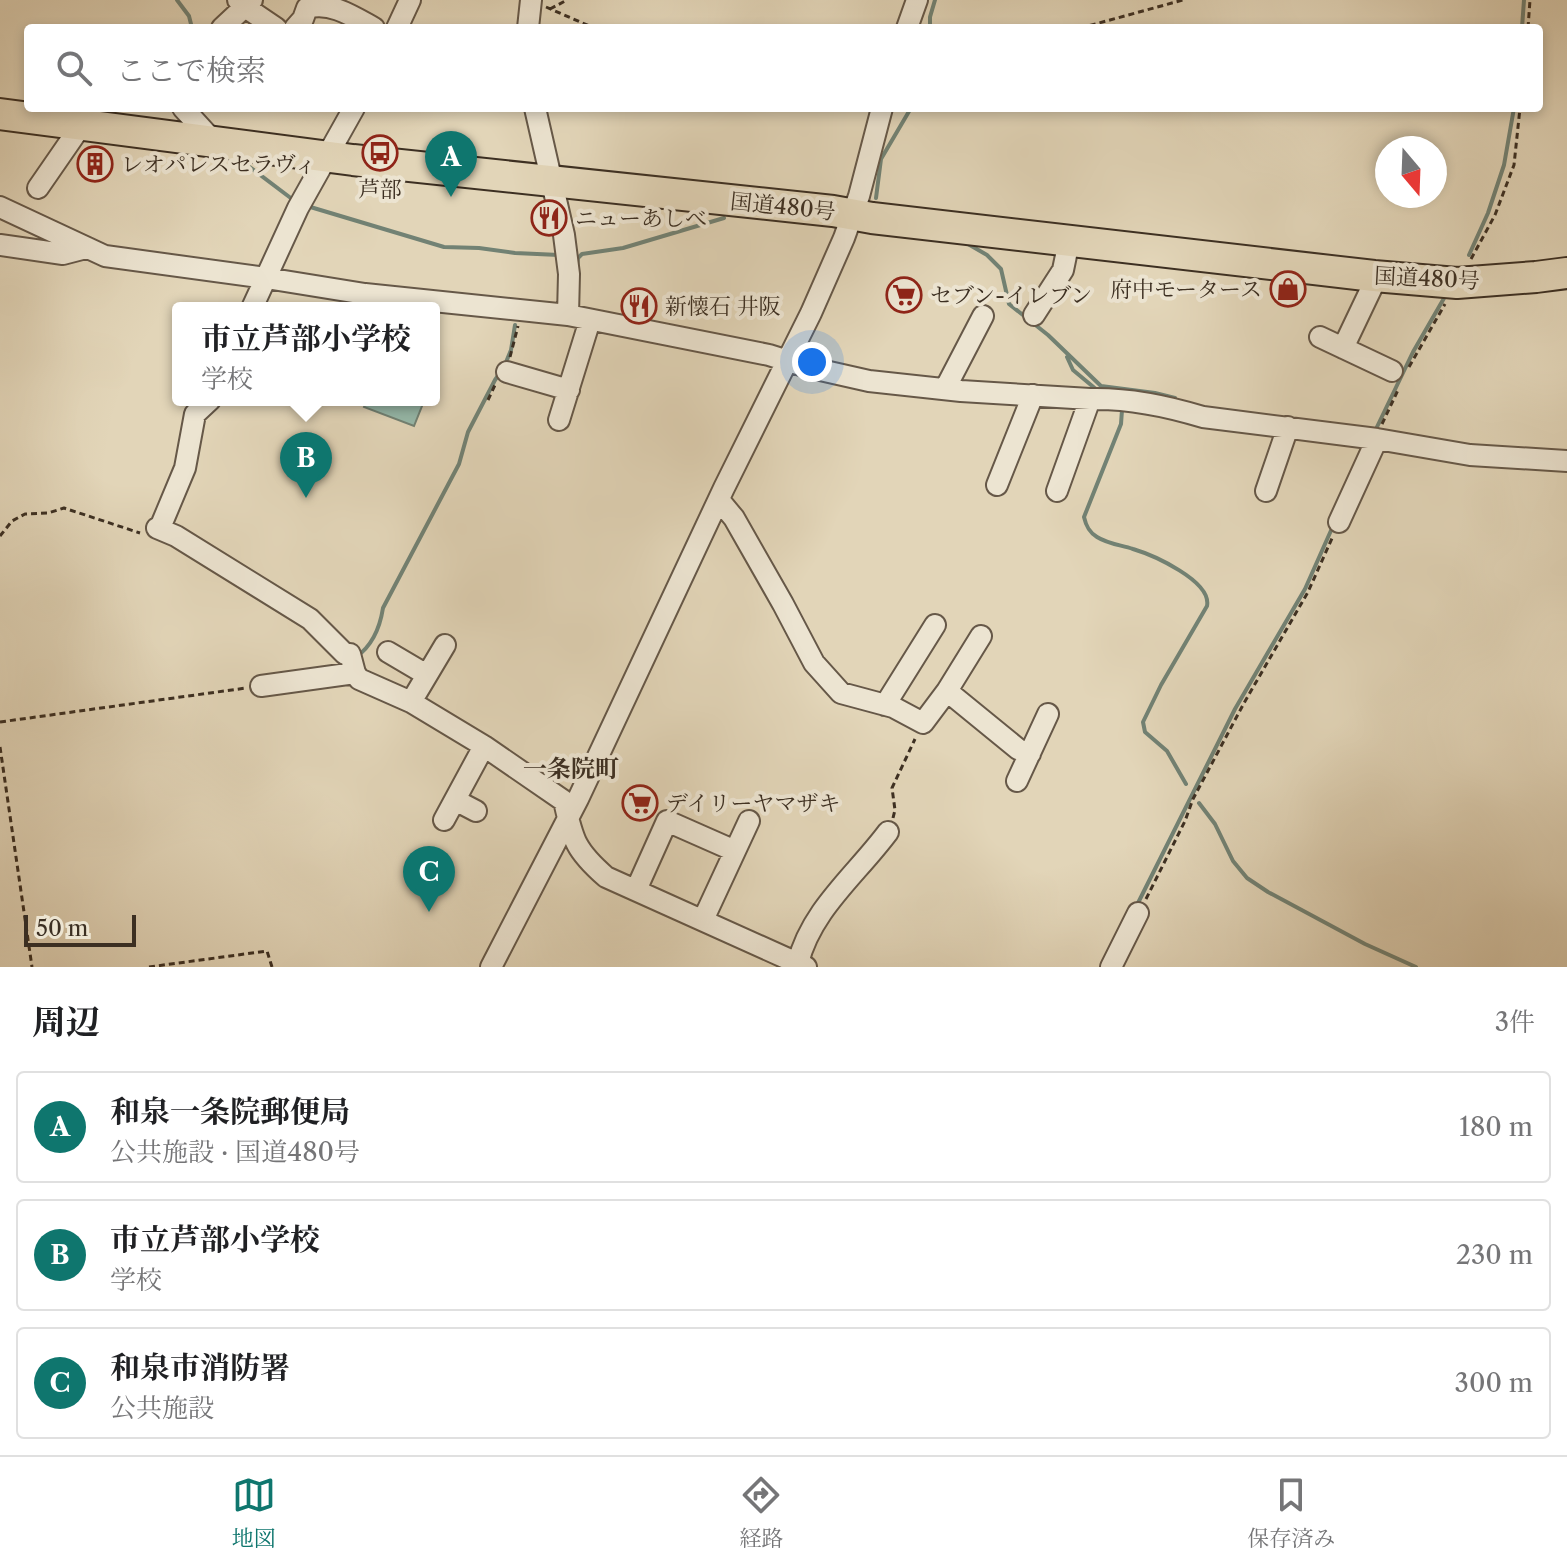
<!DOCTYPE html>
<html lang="ja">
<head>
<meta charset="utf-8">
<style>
	body { margin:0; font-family:"Libre Caslon Text","Noto Serif JP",serif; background:#f6f6f6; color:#202124 }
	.compass { position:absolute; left:1375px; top:136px; width:72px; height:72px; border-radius:50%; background:#fff; box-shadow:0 4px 12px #0003; rotate:161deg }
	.scale { position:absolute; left:24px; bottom:20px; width:112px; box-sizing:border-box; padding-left:8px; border:4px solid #3c2f22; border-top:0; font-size:22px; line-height:28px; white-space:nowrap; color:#3c2f22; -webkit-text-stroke:6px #ece4d1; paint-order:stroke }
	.you { position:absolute; left:812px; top:362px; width:28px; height:28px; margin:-20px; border:6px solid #fff; border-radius:50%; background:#1a73e8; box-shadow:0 0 0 12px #1a73e833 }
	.badge { display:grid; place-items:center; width:52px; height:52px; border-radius:50%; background:#0f766e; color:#fff; font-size:26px; font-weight:700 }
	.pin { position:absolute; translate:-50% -66px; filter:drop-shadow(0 2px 4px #0008) }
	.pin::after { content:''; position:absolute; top:42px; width:28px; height:24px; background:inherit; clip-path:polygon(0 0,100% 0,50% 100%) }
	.popup { position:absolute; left:172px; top:302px; width:268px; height:104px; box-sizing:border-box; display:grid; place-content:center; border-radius:8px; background:#fff; filter:drop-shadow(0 2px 6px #0005); font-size:26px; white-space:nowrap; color:#757577 }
	.popup b { font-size:30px; color:#202124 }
	.popup::after { content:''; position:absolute; left:50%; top:100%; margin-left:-16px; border:16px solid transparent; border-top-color:#fff }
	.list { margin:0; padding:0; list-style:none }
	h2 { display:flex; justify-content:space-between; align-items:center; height:104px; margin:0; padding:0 32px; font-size:34px }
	h2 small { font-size:26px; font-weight:400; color:#757577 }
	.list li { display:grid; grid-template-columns:52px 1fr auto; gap:24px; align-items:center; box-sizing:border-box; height:112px; margin:0 16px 16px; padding:0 16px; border:2px solid #e0e0e0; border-radius:8px }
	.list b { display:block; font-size:30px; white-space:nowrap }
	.list p { margin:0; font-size:26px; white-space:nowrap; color:#757577 }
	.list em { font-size:26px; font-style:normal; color:#757577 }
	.icon { flex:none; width:44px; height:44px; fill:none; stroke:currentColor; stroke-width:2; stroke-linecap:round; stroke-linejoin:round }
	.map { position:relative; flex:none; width:1567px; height:967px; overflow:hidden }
	.search { position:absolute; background:#fff; box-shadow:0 4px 12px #0003; left:24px; right:24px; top:24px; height:88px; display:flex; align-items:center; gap:20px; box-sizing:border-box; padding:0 28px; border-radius:8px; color:#757577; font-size:30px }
	.sheet { height:488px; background:#fff }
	nav { display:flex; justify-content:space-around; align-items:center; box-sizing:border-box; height:112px; border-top:2px solid #e0e0e0; background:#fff; font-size:22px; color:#757577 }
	nav a { display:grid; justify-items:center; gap:4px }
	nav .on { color:#0f766e }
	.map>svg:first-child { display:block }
	.water { fill:#96b9aa; stroke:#728274; stroke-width:2 }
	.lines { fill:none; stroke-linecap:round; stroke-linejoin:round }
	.stream { stroke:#728274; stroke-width:4 }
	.minor-casing { stroke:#665848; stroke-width:24 }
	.highway-casing { stroke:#3c2f22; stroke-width:34 }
	.path { stroke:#3c2f22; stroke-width:3; stroke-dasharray:6 4; stroke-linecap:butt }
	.minor { stroke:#ece4d1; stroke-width:20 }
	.highway { stroke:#e2d5b8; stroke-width:30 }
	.labels { text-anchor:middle; stroke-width:8; stroke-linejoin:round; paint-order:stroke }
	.poi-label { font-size:22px; fill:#3c2f22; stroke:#ece4d1; text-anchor:start }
	.street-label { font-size:22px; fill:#3c2f22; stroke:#ece4d1 }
	.neighbourhood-label { font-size:24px; font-weight:bold; fill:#3c2f22; stroke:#ece4d1 }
</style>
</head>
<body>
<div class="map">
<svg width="1567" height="967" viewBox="0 0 1567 967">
	<rect width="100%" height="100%" fill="#e2d5b8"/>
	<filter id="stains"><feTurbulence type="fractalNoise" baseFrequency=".0025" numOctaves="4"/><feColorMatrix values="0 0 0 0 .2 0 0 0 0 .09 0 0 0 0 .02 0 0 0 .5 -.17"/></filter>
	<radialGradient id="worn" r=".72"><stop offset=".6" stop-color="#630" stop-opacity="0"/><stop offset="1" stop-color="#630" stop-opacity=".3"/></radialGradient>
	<path class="water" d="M367,400h54l3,1 -10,25 -50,-19z"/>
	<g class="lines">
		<path class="stream" d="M177,0l12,16 3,12
			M930,28v-11l5,-17
			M1522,28l2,-28
			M239,159l57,43
			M876,198l5,-39 30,-51
			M307,206l137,41 35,1 36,5 44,2
			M968,244l19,11 14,14 8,35 39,31 53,51 54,7 20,5
			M1469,255l19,-42 16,-48 10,-57
			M577,267l1,-9 4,-4 41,-6 101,-30
			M1067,357l6,13 24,20
			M1120,408l2,2 -1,14 -37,93c2,9 5,15 13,20 11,7 24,8 36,12 20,6 79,32 74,57l-46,79 -18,37 2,10 22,19 19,33
			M1376,429l37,-77 34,-59
			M356,657c16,-11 24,-30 27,-49l76,-144 9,-32 27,-52 9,-13 7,-17 4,-25
			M1199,803l16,21 18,37 14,17 21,14 97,52 51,23
			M1137,905l98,-196 70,-120 28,-63"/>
		<defs>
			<path id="minor" d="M238,0l7,7 31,21
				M222,28l30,-28
				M295,28l8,-9 4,-11c24,-7 47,9 67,20
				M397,28l13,-28
				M528,28l3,-28
				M907,28l10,-28
				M183,108l32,35
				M535,108l29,127 5,39 -1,41
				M38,188l38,-55 6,-25
				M0,207l105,49 161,22 99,16 203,21 201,40 38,12 62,14 92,10 129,8c38,-1 77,7 113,18l174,22 93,16 97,6
				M0,245l63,9 23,-6
				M252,308l46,-100 56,-100
				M1034,315l29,-45 6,-29
				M1320,337l72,34
				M1343,348l30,-63 1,-9
				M507,372l62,18
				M945,389l38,-73
				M559,420l31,-100
				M997,485l36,-90
				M1057,491l33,-92
				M1266,491l22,-64
				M719,500l15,18 49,86 31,59 27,30 52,14 30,16 24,-32 71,58 12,5
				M1339,522l38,-83
				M162,523l23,-55 10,-54 15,-14
				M157,528l19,8 134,83 35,35h5l5,19
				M388,652l39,23
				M261,686l94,-13 4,6 52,23 73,44 80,55c9,39 11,49 42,76l200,90
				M947,691l34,-55
				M411,702l34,-57
				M885,705l50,-80
				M1017,781l31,-67
				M455,800l21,11
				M444,820l40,-74
				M636,890l31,-69 68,30
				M703,920l46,-99
				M798,963c13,-53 58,-88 90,-131
				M491,967l87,-168 146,-311 87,-175 33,-75 15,-42 23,-88
				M1111,967l27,-54"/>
			<path id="highway" d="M0,114l353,46 480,51 39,7 502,58 83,7 79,-6 31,-4"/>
		</defs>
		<use href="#minor" class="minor-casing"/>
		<use href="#highway" class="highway-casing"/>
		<path class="path" d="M546,7l48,21
			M550,9l17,-9
			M1070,28l18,-2 95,-26
			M1528,28l2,-28
			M1471,259l24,-44 19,-50 6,-57
			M510,357l8,-31
			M1409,367l36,-63
			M488,400l7,-15
			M1382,424l17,-36
			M0,536l12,-15 13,-7 23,-1 16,-5 76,25
			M0,722l246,-34
			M0,747l32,220
			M893,818l2,-8 -3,-22 23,-49
			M1146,899l39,-78 8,-22 51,-96 64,-111 25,-56
			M149,967l118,-16 5,16"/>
		<use href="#minor" class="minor"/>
		<use href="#highway" class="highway"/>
	</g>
	<defs>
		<symbol id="bus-ring" viewBox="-11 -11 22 22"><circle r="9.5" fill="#ece4d1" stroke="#8f2418" stroke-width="1.5"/><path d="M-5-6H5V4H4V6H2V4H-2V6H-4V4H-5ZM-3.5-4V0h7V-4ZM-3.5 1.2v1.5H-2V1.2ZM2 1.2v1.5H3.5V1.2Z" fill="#8f2418"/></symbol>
		<symbol id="building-ring" viewBox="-11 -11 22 22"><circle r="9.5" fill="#ece4d1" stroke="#8f2418" stroke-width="1.5"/><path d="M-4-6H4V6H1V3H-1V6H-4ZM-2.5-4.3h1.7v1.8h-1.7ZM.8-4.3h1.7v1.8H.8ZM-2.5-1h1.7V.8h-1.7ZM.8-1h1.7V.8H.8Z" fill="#8f2418"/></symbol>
		<symbol id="restaurant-ring" viewBox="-11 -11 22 22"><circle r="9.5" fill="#ece4d1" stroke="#8f2418" stroke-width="1.5"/><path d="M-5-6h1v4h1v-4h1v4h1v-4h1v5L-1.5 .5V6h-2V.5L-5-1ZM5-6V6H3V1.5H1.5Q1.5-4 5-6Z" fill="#8f2418"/></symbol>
		<symbol id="shop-ring" viewBox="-11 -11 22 22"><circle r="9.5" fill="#ece4d1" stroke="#8f2418" stroke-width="1.5"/><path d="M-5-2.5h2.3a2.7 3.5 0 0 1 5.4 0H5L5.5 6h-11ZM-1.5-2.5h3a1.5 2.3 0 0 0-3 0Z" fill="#8f2418"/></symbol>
		<symbol id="supermarket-ring" viewBox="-11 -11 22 22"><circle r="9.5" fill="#ece4d1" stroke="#8f2418" stroke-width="1.5"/><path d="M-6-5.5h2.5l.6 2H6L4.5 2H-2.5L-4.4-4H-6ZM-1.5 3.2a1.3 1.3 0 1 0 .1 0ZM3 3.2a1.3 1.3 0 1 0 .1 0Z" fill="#8f2418"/></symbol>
	</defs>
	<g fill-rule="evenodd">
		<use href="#bus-ring" x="360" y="133" width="40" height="40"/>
		<use href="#building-ring" x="75" y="144" width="40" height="40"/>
		<use href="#restaurant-ring" x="529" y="198" width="40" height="40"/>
		<use href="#shop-ring" x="1268" y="269" width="40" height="40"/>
		<use href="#supermarket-ring" x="884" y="275" width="40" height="40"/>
		<use href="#restaurant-ring" x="619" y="286" width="40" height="40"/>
		<use href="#supermarket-ring" x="620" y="783" width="40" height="40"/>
	</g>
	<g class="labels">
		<g class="poi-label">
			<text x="121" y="172">レオパレスセラヴィ</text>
			<text x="380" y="197" text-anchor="middle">芦部</text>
			<text x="575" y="226">ニューあしべ</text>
			<text x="1262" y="297" text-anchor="end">府中モータース</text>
			<text x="930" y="303">セブン-イレブン</text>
			<text x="665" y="314">新懐石 井阪</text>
			<text x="666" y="811">デイリーヤマザキ</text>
		</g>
		<g class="street-label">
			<text transform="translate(783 206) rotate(6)" y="8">国道480号</text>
			<text transform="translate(1427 278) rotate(3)" y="8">国道480号</text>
		</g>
		<g class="neighbourhood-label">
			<text x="571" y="777">一条院町</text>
		</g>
	</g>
	<rect width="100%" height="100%" filter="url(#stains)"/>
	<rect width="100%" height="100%" fill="url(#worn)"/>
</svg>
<svg class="compass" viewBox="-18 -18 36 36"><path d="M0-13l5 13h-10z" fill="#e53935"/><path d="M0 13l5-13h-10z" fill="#757577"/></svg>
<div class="scale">50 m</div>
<div class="you"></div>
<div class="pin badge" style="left:451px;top:197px">A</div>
<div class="pin badge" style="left:306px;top:498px">B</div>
<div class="popup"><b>市立芦部小学校</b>学校</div>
<div class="pin badge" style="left:429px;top:912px">C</div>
<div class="search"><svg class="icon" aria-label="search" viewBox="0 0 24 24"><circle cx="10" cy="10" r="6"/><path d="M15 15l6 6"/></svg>ここで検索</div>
</div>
<section class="sheet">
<h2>周辺<small>3件</small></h2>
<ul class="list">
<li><span class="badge">A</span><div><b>和泉一条院郵便局</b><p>公共施設 · 国道480号</p></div><em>180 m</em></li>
<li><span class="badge">B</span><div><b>市立芦部小学校</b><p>学校</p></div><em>230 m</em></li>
<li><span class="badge">C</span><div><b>和泉市消防署</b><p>公共施設</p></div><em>300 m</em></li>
</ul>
</section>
<nav>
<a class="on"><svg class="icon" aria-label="map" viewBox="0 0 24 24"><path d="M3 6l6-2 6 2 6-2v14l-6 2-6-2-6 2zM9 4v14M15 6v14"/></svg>地図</a>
<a><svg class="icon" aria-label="directions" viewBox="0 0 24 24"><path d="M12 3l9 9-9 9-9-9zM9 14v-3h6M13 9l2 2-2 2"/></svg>経路</a>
<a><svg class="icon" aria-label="saved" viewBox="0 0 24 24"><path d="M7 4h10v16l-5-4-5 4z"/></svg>保存済み</a>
</nav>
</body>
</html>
